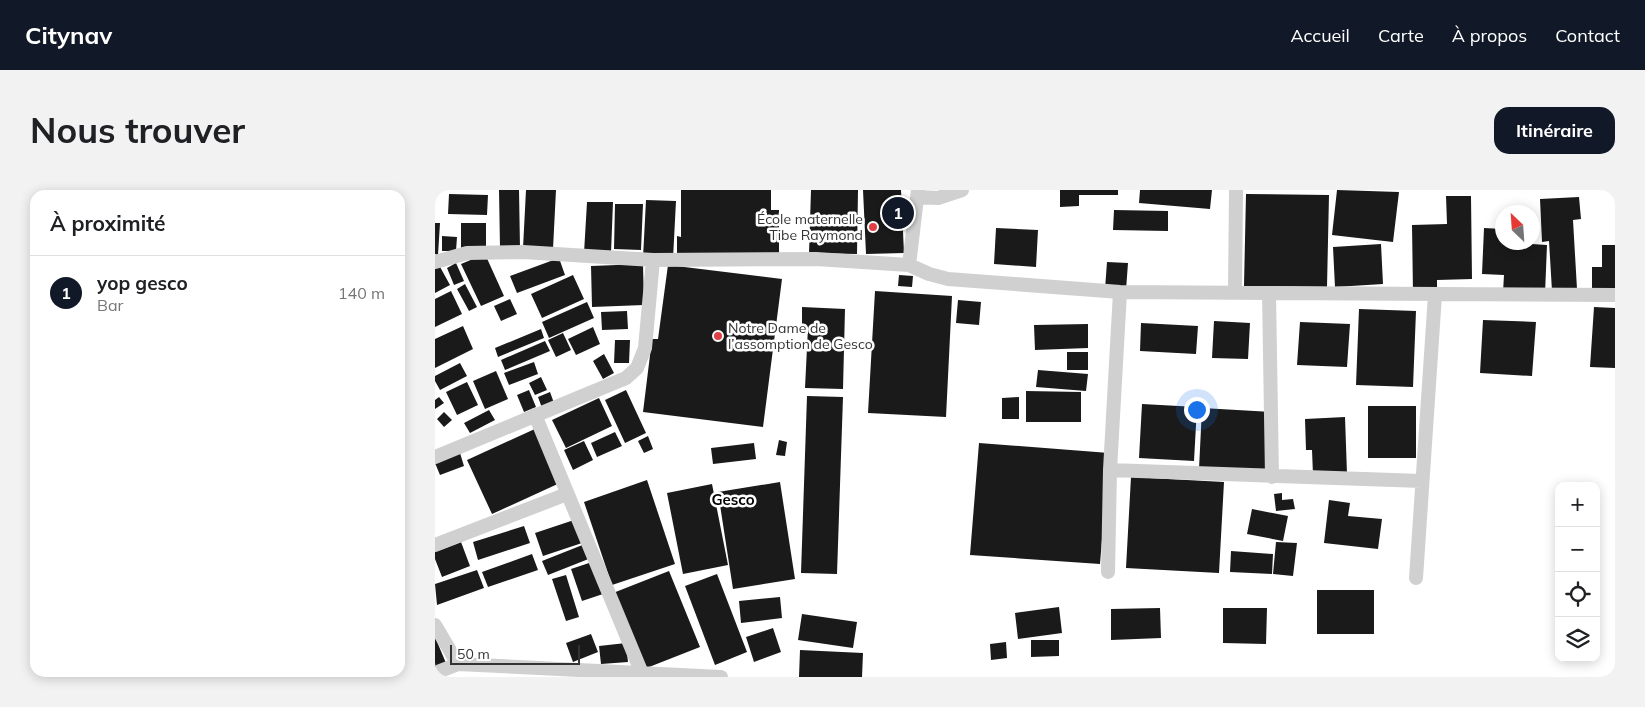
<!DOCTYPE html>
<html lang="fr">
<head>
<meta charset="utf-8">
<style>
	body { margin:0; font-family:Mulish,sans-serif; background:#f2f2f2; color:#202124 }
	.controls { position:absolute; right:15px; bottom:15px; display:grid; overflow:hidden; border-radius:10px; box-shadow:0 2px 12px #0003 }
	.controls button { width:45px; height:45px; display:grid; place-items:center; padding:0; border:0; border-bottom:1px solid #e0e0e0; background:#fff; color:#202124; font:25px sans-serif }
	.compass { position:absolute; left:1060px; top:15px; width:45px; height:45px; border-radius:50%; background:#fff; box-shadow:0 2px 12px #0003; rotate:335deg }
	.scale { position:absolute; left:15px; bottom:12px; width:130px; box-sizing:border-box; padding-left:5px; border:2px solid #333; border-top:0; font-size:14px; line-height:18px; white-space:nowrap; color:#333; -webkit-text-stroke:4px #fff; paint-order:stroke }
	.you { position:absolute; left:761px; top:219px; width:18px; height:18px; margin:-12px; border:4px solid #fff; border-radius:50%; background:#1a73e8; box-shadow:0 0 0 8px #1a73e833 }
	.badge { display:grid; place-items:center; width:32px; height:32px; border-radius:50%; background:#111827; color:#fff; font-size:16px; font-weight:700 }
	.pin { position:absolute; translate:-50% -50%; border:2px solid #fff; box-shadow:0 1px 5px #0006 }
	.list { margin:0; padding:0; list-style:none }
	h2 { display:flex; justify-content:space-between; align-items:center; height:65px; margin:0; padding:0 20px; font-size:21px }
	h2 small { font-size:16px; font-weight:400; color:#757577 }
	.list li { display:grid; grid-template-columns:32px 1fr auto; gap:15px; align-items:center; box-sizing:border-box; height:75px; padding:0 20px; border-top:1px solid #e0e0e0 }
	.list b { display:block; font-size:19px; white-space:nowrap }
	.list p { margin:0; font-size:16px; white-space:nowrap; color:#757577 }
	.list em { font-size:16px; font-style:normal; color:#757577 }
	.icon { flex:none; width:28px; height:28px; fill:none; stroke:currentColor; stroke-width:2; stroke-linecap:round; stroke-linejoin:round }
	.map { position:relative; flex:none; width:1180px; height:487px; overflow:hidden; border-radius:15px }
	header { display:flex; align-items:center; gap:30px; box-sizing:border-box; height:70px; padding:0 25px; background:#111827; color:#fff }
	header strong { font-size:24px }
	nav { display:flex; gap:28px; margin-inline-start:auto; font-size:18px }
	.intro { display:flex; align-items:center; justify-content:space-between; box-sizing:border-box; height:120px; padding:0 30px }
	h1 { margin:0; font-size:35px }
	.button { padding:12px 22px; border-radius:15px; background:#111827; color:#fff; font-size:18px; font-weight:700 }
	main { display:flex; gap:30px; padding:0 30px }
	aside { flex:1; background:#fff; border-radius:15px; box-shadow:0 2px 12px #0003 }
	.map>svg:first-child { display:block }
	.building { fill:#1a1a1a }
	.lines { fill:none; stroke-linecap:round; stroke-linejoin:round }
	.minor { stroke:#d0d0d0; stroke-width:14 }
	.poi-dot { fill:#e03f45; stroke:#fff; stroke-width:2 }
	.labels { text-anchor:middle; stroke-width:5; stroke-linejoin:round; paint-order:stroke }
	.poi-label { font-size:14px; fill:#333; stroke:#fff; text-anchor:end }
	.neighbourhood-label { font-size:15px; font-weight:bold; fill:#000; stroke:#fff }
</style>
</head>
<body>
<header>
<strong>Citynav</strong>
<nav><a>Accueil</a><a>Carte</a><a>À propos</a><a>Contact</a></nav>
</header>
<div class="intro"><h1>Nous trouver</h1><a class="button">Itinéraire</a></div>
<main>
<aside>
<h2>À proximité<small></small></h2>
<ul class="list">
<li><span class="badge">1</span><div><b>yop gesco</b><p>Bar</p></div><em>140 m</em></li>
</ul>
</aside>
<div class="map">
<svg width="1180" height="487" viewBox="0 0 1180 487">
	<rect width="100%" height="100%" fill="#fff"/>
	<path class="building" d="M64,0h20l1,58h-20z
		M91,0h30l-3,59 -30,-1z
		M246,0h90v20h8v46l-102,1v-21l4,1z
		M376,0h47l-1,64 -48,-1z
		M428,0h38l3,63 -38,1z
		M625,0h58v5h-39v11l-19,1z
		M705,0h72l-2,19 -71,-6z
		M902,0l62,2 -6,50 -61,-7z
		M14,4l39,1 -1,20 -39,-1z
		M811,4l83,1 -2,92 -83,-1z
		M1011,6h25l1,83 -35,1v12l-24,1 -1,-68 35,-1z
		M1144,7l2,22 -8,1 4,69 -25,2 -3,-50 -7,1 -2,-43z
		M211,10l30,1 -3,58 -30,-1z
		M152,12h26l-2,51h-27z
		M180,14h28l-2,46 -27,-1z
		M679,20l54,1v20l-55,-1z
		M0,33h5l-2,32 -3,-1z
		M26,33h25v26h-25z
		M561,38l42,2 -2,37 -42,-3z
		M1049,38l19,1v13l44,3 -2,49 -42,-2 1,-17 -22,-1z
		M7,46l15,1 -1,14h-14z
		M946,54l2,40 -48,3 -2,-40z
		M1167,55h13v50h-23v-28h10z
		M50,64l19,42 -23,10 -20,-42z
		M124,68l6,17 -48,18 -7,-17z
		M672,72l21,1 -2,27 -21,-1z
		M21,73l8,18 -10,4 -7,-17z
		M208,74l1,41 -52,2 -1,-41z
		M4,75l11,20 -15,8v-26z
		M233,75l114,14 -19,148 -120,-15 9,-73h6z
		M138,85l11,24 -42,19 -11,-24z
		M464,85l14,1 -1,11 -14,-1z
		M30,94l12,23 -8,4 -12,-22z
		M16,101l11,23 -27,13v-28z
		M440,101l77,5 -6,121 -78,-4z
		M75,109l7,15 -16,7 -7,-15z
		M523,110l23,2 -2,23 -23,-2z
		M152,112l7,16 -45,20 -7,-16z
		M367,117l43,2 -2,80 -38,-1 3,-61h-6z
		M1159,117l21,1v60l-25,-1z
		M924,119l57,2 -3,76 -57,-2z
		M192,121l1,18 -26,1 -1,-18z
		M1048,130l53,2 -4,54 -52,-3z
		M779,131l36,2 -2,36 -36,-1z
		M865,132l50,2 -3,43 -50,-2z
		M706,133l57,3 -2,28 -56,-3z
		M653,134v24l-53,2 -1,-25z
		M28,136l10,23 -38,19v-29z
		M158,137l7,17 -24,11 -8,-16z
		M106,139l3,9 -46,19 -3,-9z
		M128,143l8,17 -15,7 -8,-17z
		M180,150h15l-1,23h-15z
		M110,151l5,10 -45,19 -4,-10z
		M632,162h21v18h-21z
		M169,164l10,19 -11,6 -10,-18z
		M99,172l4,12 -29,11 -5,-12z
		M25,173l7,13 -27,14 -5,-9v-5z
		M603,180l50,4 -2,17 -50,-4z
		M61,181l12,28 -23,10 -12,-28z
		M106,187l6,13 -12,5 -6,-12z
		M32,192l11,23 -21,10 -11,-23z
		M94,200l7,17 -12,5 -7,-17z
		M191,200l20,43 -21,10 -20,-43z
		M591,201l55,1v30h-55z
		M115,202l4,11 -12,5 -4,-11z
		M372,206l36,1 -6,177 -36,-1z
		M4,207l5,6 -9,6v-9z
		M584,207v22h-17v-21z
		M164,208l13,28 -46,22 -14,-28z
		M707,214l55,3 -3,54 -55,-3z
		M933,216h48v52h-48z
		M767,218l70,4 -4,60 -69,-3z
		M54,220l6,10 -25,13 -6,-10z
		M9,222l8,8 -8,7 -7,-8z
		M910,227l2,57 -34,1 -1,-25h-6l-1,-31z
		M102,238l25,54 -70,32 -25,-54z
		M180,242l7,14 -25,11 -6,-14z
		M213,246l5,13 -9,4 -6,-12z
		M344,250l8,2 -2,14 -9,-1z
		M149,251l9,19 -20,10 -9,-20z
		M319,253l2,16 -43,5 -2,-16z
		M544,253l130,10 -9,111 -130,-9z
		M25,263l4,13 -24,9 -5,-12z
		M696,287l93,5 -5,91 -93,-5z
		M212,290l28,84 -63,21 -28,-83z
		M345,292l15,97 -62,10 -15,-97z
		M277,294l16,81 -45,9 -16,-81z
		M847,303v7l11,-1 2,10 -19,2 -2,-17z
		M894,310l21,3 -2,13 34,3 -4,30 -54,-6z
		M817,319l36,7 -5,25 -36,-7z
		M139,330l8,23 -39,13 -8,-23z
		M89,336l6,17 -52,17 -5,-18z
		M26,352l9,24 -28,11 -7,-18v-7z
		M841,352l21,1 -4,33 -20,-2z
		M150,354l6,14 -43,17 -6,-14z
		M796,361l42,3 -1,20 -42,-2z
		M97,364l6,16 -50,17 -6,-15z
		M157,372l11,32 -21,7 -11,-32z
		M42,380l7,18 -47,17 -2,-21z
		M234,381l31,76 -56,22 -31,-76z
		M282,384l30,78 -32,13 -30,-79z
		M131,385l13,42 -13,4 -14,-42z
		M882,400h57v44h-57z
		M345,407l2,21 -41,5 -2,-22z
		M624,417l3,26 -44,6 -3,-26z
		M725,418l1,30 -50,2v-31z
		M788,418h44l-1,36 -43,-1z
		M367,424l55,8 -4,26 -55,-8z
		M338,438l8,24 -27,10 -8,-25z
		M156,444l7,18 -25,10 -7,-19z
		M0,447l11,26 -11,4z
		M596,450h28v16l-28,1z
		M571,452l1,16 -16,2 -1,-16z
		M191,453l2,19 -27,2 -2,-18z
		M365,460l63,3 -1,24h-63z"/>
	<g class="lines">
		<path class="minor" d="M483,7l20,1 24,-8
			M0,72l32,-9 56,-1 130,8 163,-1 93,6 20,9 19,5 172,13 495,3
			M474,75l9,-75
			M800,101l1,-101
			M834,103l3,184
			M100,225l106,256
			M0,267l191,-79 11,-10 8,-20 8,-88
			M675,280l312,11
			M0,355l132,-51
			M673,382l2,-102 10,-178
			M981,388l19,-283
			M0,435l23,39 263,13
			M0,483l23,-9"/>
	</g>
	<g class="poi-dot">
		<circle cx="438" cy="37" r="5"/>
		<circle cx="283" cy="146" r="5"/>
	</g>
	<g class="labels">
		<g class="poi-label">
			<text x="428" y="34">École maternelle<tspan x="428" dy="16">Tibe Raymond</tspan></text>
			<text x="293" y="143" text-anchor="start">Notre Dame de<tspan x="293" dy="16">l’assomption de Gesco</tspan></text>
		</g>
		<g class="neighbourhood-label">
			<text x="298" y="315">Gesco</text>
		</g>
	</g>
</svg>
<div class="controls">
<button>+</button>
<button>−</button>
<button><svg class="icon" aria-label="locate" viewBox="0 0 24 24"><circle cx="12" cy="12" r="6"/><path d="M12 2v4M12 18v4M2 12h4M18 12h4"/></svg></button>
<button><svg class="icon" aria-label="layers" viewBox="0 0 24 24"><path d="M12 4l9 5-9 5-9-5zM3 14l9 5 9-5"/></svg></button>
</div>
<svg class="compass" viewBox="-18 -18 36 36"><path d="M0-13l5 13h-10z" fill="#e53935"/><path d="M0 13l5-13h-10z" fill="#757577"/></svg>
<div class="scale">50 m</div>
<div class="you"></div>
<div class="pin badge" style="left:463px;top:23px">1</div>
</div>
</main>
</body>
</html>
